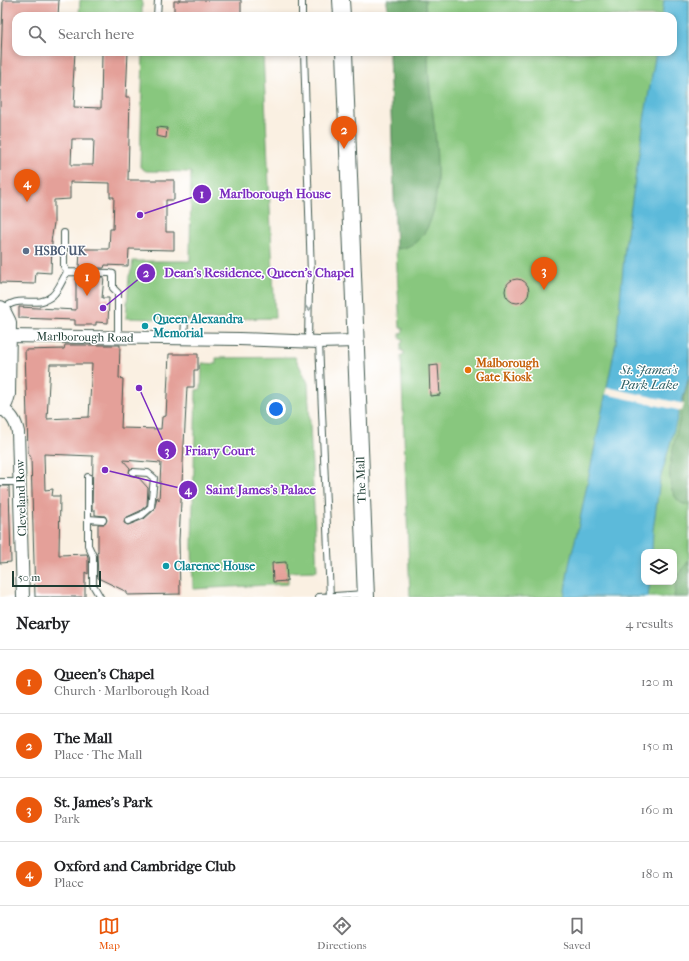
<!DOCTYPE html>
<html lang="en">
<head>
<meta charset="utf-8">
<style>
	body { margin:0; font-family:"IM FELL French Canon",serif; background:#f6f6f6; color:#202124 }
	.controls { position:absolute; right:12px; bottom:12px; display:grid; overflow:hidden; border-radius:8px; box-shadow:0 2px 6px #0003 }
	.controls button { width:36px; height:36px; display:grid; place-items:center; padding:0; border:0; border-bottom:1px solid #e0e0e0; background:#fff; color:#202124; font:20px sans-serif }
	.scale { position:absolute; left:12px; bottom:10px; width:89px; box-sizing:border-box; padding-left:4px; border:2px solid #1f3d34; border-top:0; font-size:11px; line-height:14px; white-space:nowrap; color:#1f3d34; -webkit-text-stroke:3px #fff; paint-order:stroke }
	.you { position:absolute; left:276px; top:409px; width:14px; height:14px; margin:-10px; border:3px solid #fff; border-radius:50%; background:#1a73e8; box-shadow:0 0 0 6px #1a73e833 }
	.badge { display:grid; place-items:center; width:26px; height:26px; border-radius:50%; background:#ea580c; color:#fff; font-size:13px; font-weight:700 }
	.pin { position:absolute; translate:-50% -33px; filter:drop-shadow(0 1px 2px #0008) }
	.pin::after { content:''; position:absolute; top:21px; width:14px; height:12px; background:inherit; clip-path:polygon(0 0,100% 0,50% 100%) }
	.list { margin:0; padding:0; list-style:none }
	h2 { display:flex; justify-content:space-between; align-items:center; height:52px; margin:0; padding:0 16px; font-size:17px }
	h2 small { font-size:13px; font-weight:400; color:#757577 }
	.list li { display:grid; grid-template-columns:26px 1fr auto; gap:12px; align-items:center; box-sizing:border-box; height:64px; padding:0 16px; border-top:1px solid #e0e0e0 }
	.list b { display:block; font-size:15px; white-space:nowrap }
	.list p { margin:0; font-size:13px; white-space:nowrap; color:#757577 }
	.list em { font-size:13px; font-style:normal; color:#757577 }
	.icon { flex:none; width:22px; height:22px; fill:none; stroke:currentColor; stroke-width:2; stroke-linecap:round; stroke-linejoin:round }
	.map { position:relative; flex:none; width:689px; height:597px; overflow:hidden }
	.search { position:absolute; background:#fff; box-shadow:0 2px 6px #0003; left:12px; right:12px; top:12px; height:44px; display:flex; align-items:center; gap:10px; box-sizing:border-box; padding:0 14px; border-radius:12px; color:#757577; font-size:15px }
	.sheet { height:308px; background:#fff }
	nav { display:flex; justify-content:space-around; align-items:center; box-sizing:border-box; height:56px; border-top:1px solid #e0e0e0; background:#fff; font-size:11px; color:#757577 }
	nav a { display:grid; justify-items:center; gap:2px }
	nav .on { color:#ea580c }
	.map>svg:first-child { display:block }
	.green { fill:#88c77e; stroke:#548259; fill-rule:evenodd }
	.forest { fill:#6eac6d; stroke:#467450 }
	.water { fill:#5bbada; stroke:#3d7c87 }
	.pier { fill:#faf0e2 }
	.building { fill:#e4a099; fill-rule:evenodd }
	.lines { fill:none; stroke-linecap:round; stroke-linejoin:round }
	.service-casing { stroke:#40584e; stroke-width:8 }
	.minor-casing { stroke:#40584e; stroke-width:14 }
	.tertiary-casing { stroke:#40584e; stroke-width:18 }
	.primary-casing { stroke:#40584e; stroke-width:22 }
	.service { stroke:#fff; stroke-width:6 }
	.minor { stroke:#fff; stroke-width:12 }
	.tertiary { stroke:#fff; stroke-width:16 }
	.primary { stroke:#fff; stroke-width:20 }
	.oneway { stroke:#8f9e9a }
	.service-dot { fill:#5c6f8a; stroke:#fff; stroke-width:1.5 }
	.culture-dot { fill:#0f9aa8; stroke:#fff; stroke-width:1.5 }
	.food-dot { fill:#e8710a; stroke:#fff; stroke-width:1.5 }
	.labels { text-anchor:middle; stroke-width:3; stroke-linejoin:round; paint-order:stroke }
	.service-label { font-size:12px; font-weight:bold; fill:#4e5e75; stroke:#fff; text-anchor:start }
	.culture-label { font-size:12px; font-weight:bold; fill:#0d838f; stroke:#fff; text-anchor:start }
	.street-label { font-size:12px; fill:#1f3d34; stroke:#fff }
	.food-label { font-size:12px; font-weight:bold; fill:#c56008; stroke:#fff; text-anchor:start }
	.water-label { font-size:13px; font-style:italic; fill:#316266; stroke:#fff }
	.leader { fill:none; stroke:#7b2cbf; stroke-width:1.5 }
	.callout-dot { fill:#7b2cbf; stroke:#fff; stroke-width:1.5 }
	.mark-label { font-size:12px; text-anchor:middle; font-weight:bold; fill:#fff }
	.callout-label { font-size:13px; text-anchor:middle; font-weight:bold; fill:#7b2cbf; stroke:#fff; stroke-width:3; stroke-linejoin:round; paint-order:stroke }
</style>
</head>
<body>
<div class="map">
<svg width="689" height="597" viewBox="0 0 689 597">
	<rect width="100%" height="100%" fill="#fff"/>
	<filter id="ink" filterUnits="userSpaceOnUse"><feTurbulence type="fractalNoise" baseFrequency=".025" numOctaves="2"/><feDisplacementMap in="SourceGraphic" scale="8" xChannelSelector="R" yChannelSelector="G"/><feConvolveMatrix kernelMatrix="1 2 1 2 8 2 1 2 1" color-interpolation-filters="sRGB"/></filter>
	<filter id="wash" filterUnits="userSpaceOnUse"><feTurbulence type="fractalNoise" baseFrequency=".012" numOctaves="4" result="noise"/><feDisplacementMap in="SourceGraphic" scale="16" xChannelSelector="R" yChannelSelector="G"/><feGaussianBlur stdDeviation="0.9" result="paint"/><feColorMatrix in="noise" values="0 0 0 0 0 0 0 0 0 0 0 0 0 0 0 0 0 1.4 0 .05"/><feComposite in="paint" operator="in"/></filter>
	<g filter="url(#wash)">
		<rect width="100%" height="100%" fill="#faf0e2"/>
		<path class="green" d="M80,0h62v16h-63z
			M387,0h302v597h-279l-9,-242h3v-4h-3v-8l2,-1v-3h-3v-6l3,-1v-4h-3l-4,-79 -7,-197h284v-36h-285zM644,552h30v30h-30z
			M143,52h120l12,266 -90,2 -59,-2 3,-42 3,-7 1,-8h57l1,-89 -45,-1 -6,-4z
			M295,357l13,26 9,188 -29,1v12l-95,5 -1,-45 4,-154 5,-1 1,-26 14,1v-6z"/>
		<path class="forest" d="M387,0h38l1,16h-38z
			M389,52h39c0,15 1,31 3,46 4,37 23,148 -35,151z
			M689,375v131c-10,-3 -13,-6 -17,-16 -7,-20 4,-52 8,-73 3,-14 6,-28 9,-42z
			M689,560v37h-15l3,-20z"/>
		<path class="water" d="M664,0h25v376l-29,104 -7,50 -1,22h-8v30h6l-2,15h-84l5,-32 10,-41 37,-181 9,-97 20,-132 11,-62h17v-36h-11z"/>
		<path class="pier" d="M607,387l77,17 -2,7 -77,-17z"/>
		<g id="blocks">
			<path class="building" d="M3,0h56l-1,16h-42v36h59l-2,33 2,1 -1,21 27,1 1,-56h26l-2,45h4l-2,83h46v20h-8v32h8v18l-45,-1 -1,17 -23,-1 -1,3h-25l1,-19h29l1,-20h3l1,-32h-4v-14l-40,-1v17l-16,1v23l-3,19h1l-1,31 -15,-1 -1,12 -35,-1v-194zM72,139h22l-1,26h-22z
				M179,0h62v13l-67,2v-14h5z
				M157,127l10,1 -1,10 -10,-2z
				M76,277h28l-2,21h7l-1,25 -12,-1v3h-21v-5l-56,-2v-11l57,3z
				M505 291a12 12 0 1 1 24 0a12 12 0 1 1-24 0Z
				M65,345h55l-1,33 4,1 -2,49 40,1 1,-12 4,-1 3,-62h29v16h-4v17h-7l-8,153 1,54 -53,1v-3l-29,-14 -1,-25 1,-1v-28h7l2,-4 -2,-4 -10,-1v-5h-3l1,-54 -49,-2 1,36 8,-1 -1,7h8l-1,59 28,-1 1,3v17l-3,-2v25h-50l-4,-139 -3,-6 -3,-102 39,-1zM50,364h42l-3,53 -42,2zM123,460l38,3 -2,37 -2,-3 -3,13 -10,9 -16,6 -4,-2 1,-5 15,-7 7,-6 1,-17 -10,-11 -8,-2 -1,-3 1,-4z
				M438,365l2,30 -10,1 -1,-30z
				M0,486h9l2,76 -11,1z
				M286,562l1,19 -14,1 -1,-19z"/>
		</g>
	</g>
	<g filter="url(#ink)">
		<use href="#blocks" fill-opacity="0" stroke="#40584e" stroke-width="1"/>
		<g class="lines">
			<defs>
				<path id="service" d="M302,0v16
					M157,16l1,-16
					M304,52l7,223 -2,11 -1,56
					M64,233v33l3,6
					M2,311c16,-19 33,-1 50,-15 7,-6 10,-16 15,-24l42,1 4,1v14l5,5v45
					M184,338l1,-18
					M319,342l11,255
					M88,477v68l5,11v29l7,12
					M0,482h21
					M88,519l15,1
					M128,521l14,-6 9,-8 3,-29 -6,-5 -15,-1
					M319,597l46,-3"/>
				<path id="minor" d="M6,336l233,3 80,3 37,-1
					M0,406c10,9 15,12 18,26l5,165"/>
				<path id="tertiary" d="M341,0l1,16
					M344,52l22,545"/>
				<path id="primary" d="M0,311l6,12 -1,71 -2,7 -3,5"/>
			</defs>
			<use href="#service" class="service-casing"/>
			<use href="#minor" class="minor-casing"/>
			<use href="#tertiary" class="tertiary-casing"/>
			<use href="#primary" class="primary-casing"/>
			<use href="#service" class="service"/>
			<use href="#minor" class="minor"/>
			<use href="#tertiary" class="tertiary"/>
			<use href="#primary" class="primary"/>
		</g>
		<defs><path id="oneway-chevron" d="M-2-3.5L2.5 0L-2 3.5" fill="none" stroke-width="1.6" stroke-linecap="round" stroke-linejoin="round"/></defs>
		<use class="oneway" href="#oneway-chevron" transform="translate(309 308) rotate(91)"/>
	</g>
	<circle class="service-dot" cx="26" cy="251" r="4"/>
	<g class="culture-dot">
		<circle cx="145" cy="326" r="4"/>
		<circle cx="166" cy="566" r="4"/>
	</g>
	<circle class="food-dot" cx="468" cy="370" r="4"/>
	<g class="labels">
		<g class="service-label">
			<text x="34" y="255">HSBC UK</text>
		</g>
		<g class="culture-label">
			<text x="153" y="323">Queen Alexandra<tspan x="153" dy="14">Memorial</tspan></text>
			<text x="174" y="570">Clarence House</text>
		</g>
		<g class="street-label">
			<text transform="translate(85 337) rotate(1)" y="4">Marlborough Road</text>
			<text transform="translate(361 480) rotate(-92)" y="4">The Mall</text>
			<text transform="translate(21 498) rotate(-92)" y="4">Cleveland Row</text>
		</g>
		<g class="food-label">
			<text x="476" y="367">Malborough<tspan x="476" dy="14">Gate Kiosk</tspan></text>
		</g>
		<g class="water-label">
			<text x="649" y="374">St. James's<tspan x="649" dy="15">Park Lake</tspan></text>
		</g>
	</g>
	<path class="leader" d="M140 215L202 194M103 308L146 273M139 388L167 450M105 470L188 490"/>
	<g class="callout-dot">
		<circle cx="140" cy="215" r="4"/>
		<circle cx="103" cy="308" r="4"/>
		<circle cx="139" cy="388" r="4"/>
		<circle cx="105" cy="470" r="4"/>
		<circle cx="202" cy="194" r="10"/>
		<circle cx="146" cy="273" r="10"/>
		<circle cx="167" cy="450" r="10"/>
		<circle cx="188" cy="490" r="10"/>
	</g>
	<g class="mark-label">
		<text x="202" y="198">1</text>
		<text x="146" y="277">2</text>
		<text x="167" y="455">3</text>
		<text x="188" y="494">4</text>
	</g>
	<g class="callout-label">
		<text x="275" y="198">Marlborough House</text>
		<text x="259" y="277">Dean's Residence, Queen's Chapel</text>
		<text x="220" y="455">Friary Court</text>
		<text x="261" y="494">Saint James's Palace</text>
	</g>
</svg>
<div class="controls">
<button><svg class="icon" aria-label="layers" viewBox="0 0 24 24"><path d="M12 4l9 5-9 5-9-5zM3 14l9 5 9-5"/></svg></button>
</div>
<div class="scale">50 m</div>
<div class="you"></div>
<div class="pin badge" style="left:87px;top:296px">1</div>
<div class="pin badge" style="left:344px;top:149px">2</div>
<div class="pin badge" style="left:544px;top:290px">3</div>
<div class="pin badge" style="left:27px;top:202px">4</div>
<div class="search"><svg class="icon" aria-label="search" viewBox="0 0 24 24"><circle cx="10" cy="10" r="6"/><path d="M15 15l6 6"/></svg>Search here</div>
</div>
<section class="sheet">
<h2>Nearby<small>4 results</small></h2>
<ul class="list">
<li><span class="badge">1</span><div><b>Queen's Chapel</b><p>Church · Marlborough Road</p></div><em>120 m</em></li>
<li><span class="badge">2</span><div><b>The Mall</b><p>Place · The Mall</p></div><em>150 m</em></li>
<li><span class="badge">3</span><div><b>St. James's Park</b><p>Park</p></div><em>160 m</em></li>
<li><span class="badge">4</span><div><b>Oxford and Cambridge Club</b><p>Place</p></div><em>180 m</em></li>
</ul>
</section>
<nav>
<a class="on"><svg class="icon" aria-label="map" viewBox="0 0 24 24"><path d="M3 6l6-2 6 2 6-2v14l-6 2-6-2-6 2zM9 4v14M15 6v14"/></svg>Map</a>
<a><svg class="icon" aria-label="directions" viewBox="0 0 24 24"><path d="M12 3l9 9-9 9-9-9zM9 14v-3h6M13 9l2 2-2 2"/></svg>Directions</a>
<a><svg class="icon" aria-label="saved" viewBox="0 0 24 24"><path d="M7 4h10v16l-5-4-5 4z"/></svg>Saved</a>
</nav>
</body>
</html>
